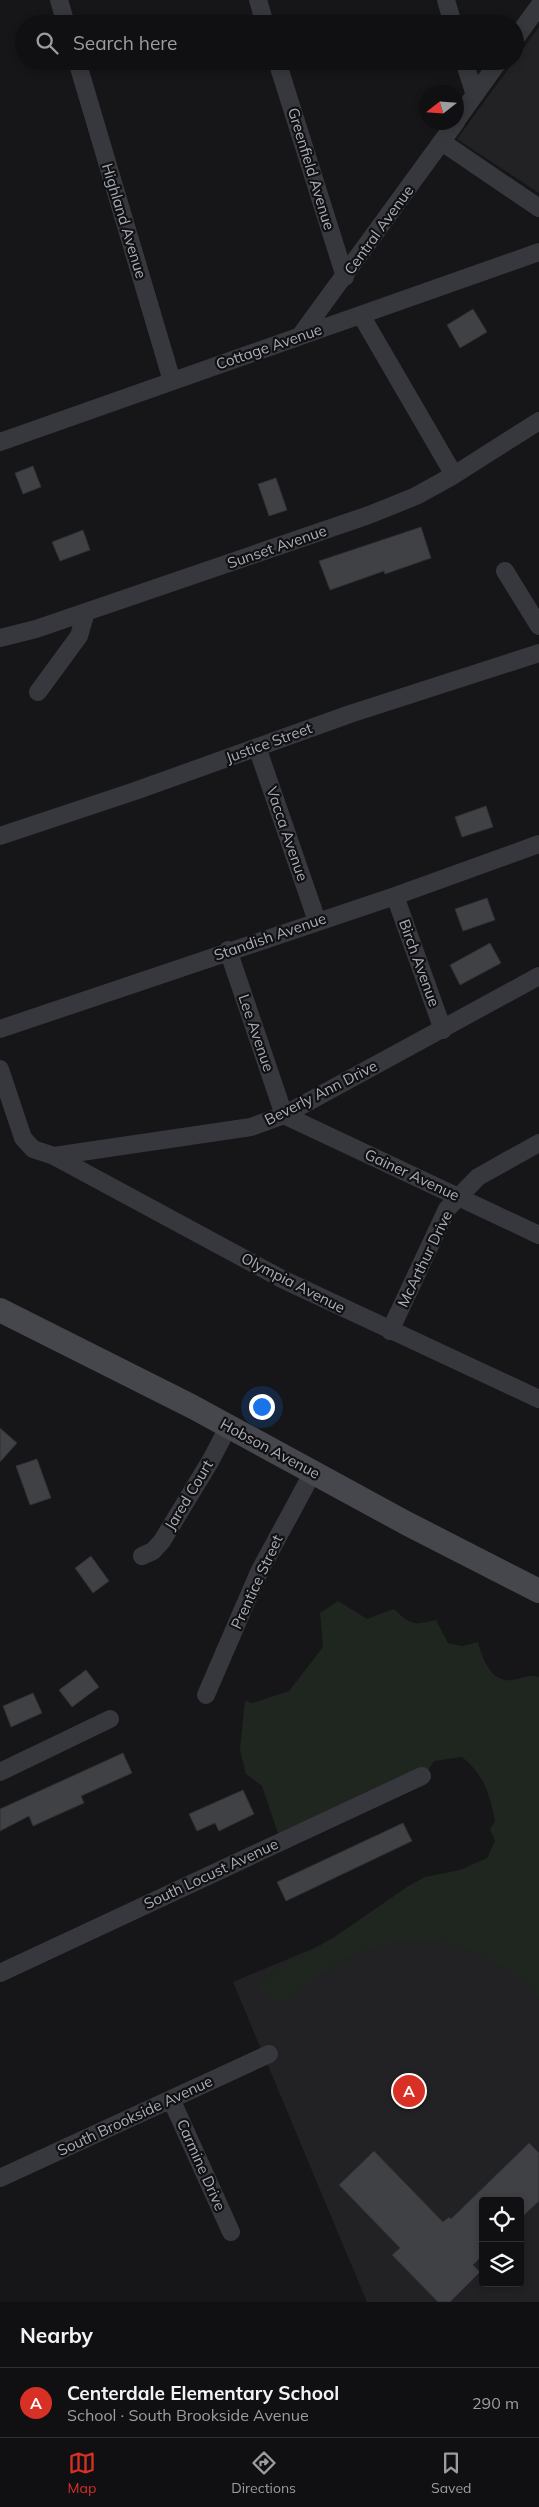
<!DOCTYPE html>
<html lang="en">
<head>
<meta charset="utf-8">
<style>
	body { margin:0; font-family:Mulish,sans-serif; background:#1e1e20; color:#f1f3f6 }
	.controls { position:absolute; right:15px; bottom:15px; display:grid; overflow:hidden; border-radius:5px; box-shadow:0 2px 8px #0003 }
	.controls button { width:45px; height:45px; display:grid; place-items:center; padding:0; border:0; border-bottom:1px solid #303032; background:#101012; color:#f1f3f6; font:25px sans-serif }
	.compass { position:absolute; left:419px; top:85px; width:45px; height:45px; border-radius:50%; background:#101012; box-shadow:0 2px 8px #0003; rotate:253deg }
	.you { position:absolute; left:261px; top:1406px; width:18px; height:18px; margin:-12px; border:4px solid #fff; border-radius:50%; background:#1a73e8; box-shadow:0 0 0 8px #1a73e833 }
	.badge { display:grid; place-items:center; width:32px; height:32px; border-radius:50%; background:#d93025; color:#fff; font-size:16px; font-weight:700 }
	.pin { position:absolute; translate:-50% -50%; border:2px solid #fff; box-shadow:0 1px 5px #0006 }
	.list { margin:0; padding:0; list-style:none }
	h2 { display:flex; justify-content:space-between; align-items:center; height:65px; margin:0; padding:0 20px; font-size:21px }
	h2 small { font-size:16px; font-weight:400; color:#9c9d9f }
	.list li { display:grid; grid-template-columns:32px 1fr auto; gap:15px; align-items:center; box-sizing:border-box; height:70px; padding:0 20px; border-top:1px solid #303032 }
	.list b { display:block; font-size:19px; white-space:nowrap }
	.list p { margin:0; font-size:16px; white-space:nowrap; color:#9c9d9f }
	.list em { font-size:16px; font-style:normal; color:#9c9d9f }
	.icon { flex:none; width:28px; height:28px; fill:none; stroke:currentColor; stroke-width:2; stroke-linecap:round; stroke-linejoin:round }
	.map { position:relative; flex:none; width:539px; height:2302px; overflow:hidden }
	.search { position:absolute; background:#101012; box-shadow:0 2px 8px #0003; left:15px; right:15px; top:15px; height:55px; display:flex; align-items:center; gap:12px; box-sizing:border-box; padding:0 18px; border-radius:28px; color:#9c9d9f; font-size:19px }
	.sheet { height:135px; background:#101012 }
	nav { display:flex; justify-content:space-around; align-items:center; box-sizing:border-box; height:70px; border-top:1px solid #303032; background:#101012; font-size:14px; color:#9c9d9f }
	nav a { display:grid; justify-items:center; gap:2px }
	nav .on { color:#d93025 }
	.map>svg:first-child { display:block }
	.built { fill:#222225; fill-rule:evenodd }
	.green { fill:#1e261f }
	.building { fill:#404145; stroke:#303034 }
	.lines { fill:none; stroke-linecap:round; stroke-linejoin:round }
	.street { stroke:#37383d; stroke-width:18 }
	.secondary { stroke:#45474d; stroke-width:24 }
	.labels { text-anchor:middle; stroke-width:4.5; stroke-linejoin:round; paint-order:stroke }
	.street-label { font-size:15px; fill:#a8adb8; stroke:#111113 }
</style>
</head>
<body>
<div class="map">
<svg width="539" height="2302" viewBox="0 0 539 2302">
	<rect width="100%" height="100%" fill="#161618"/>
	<path class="built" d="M539,27v166l-82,-54z
		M474,1881l65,69v352h-172l-134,-320zM483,2201h37v82h-37z"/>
	<path class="green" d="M338,1601l29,18 27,-10c18,17 19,16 42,11l12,23 14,3 16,-4c4,16 13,41 34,38 11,-2 15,-6 27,-3v321c-49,-55 -122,-75 -189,-41 -24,12 -47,31 -68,47l-23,-14 4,-8 15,-14 55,-30 74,-51 18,-10 35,-7 27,-12 8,-17 -5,-12 5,-8c-6,-28 -10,-45 -33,-64l-28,4 -13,20 -140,61 -19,-56 -16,-12 -6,-24 5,-49 8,2 36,-12 34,-44 -3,-34z"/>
	<path class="building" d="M473,309l14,23 -27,16 -13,-23z
		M33,466l8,21 -18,7 -8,-21z
		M276,478l11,32 -18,6 -11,-32z
		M421,527l10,31 -46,16 -1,-3 -54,19 -11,-29z
		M83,530l7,20 -30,11 -8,-19z
		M486,806l7,21 -31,10 -7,-20z
		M487,898l8,22 -32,11 -8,-22z
		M490,943l11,20 -41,22 -10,-20z
		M0,1428l17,15 -17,19z
		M37,1459l14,39 -21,7 -14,-39z
		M91,1556l18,25 -16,12 -18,-25z
		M86,1670l13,17 -27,20 -13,-17z
		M33,1693l9,20 -31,14 -8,-21z
		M123,1753l9,20 -51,23 3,7 -18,8 -33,15 -4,-10 -29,15v-22z
		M243,1790l11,24 -35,17 -4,-8 -18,8 -8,-17z
		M403,1823l9,18 -126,60 -9,-19z
		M529,2143l10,10v48l-19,18v-18h-37v54l-10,10 7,7 -30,30h-12l-46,-47 8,-7 -61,-63 35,-34 69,71 6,-5 2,2z"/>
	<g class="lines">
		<path class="street" d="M59,0l7,24
			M258,0l7,24
			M446,0l7,24
			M515,39l24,-33
			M77,61l95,320
			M277,61l68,216
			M464,61l11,34
			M456,121l43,-60
			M442,142l97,66
			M361,315l93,160
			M300,336l156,-214
			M0,442l539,-190
			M505,571l34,55
			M0,638l36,-9 333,-114 47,-19 38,-21 85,-54
			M38,692l41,-56 7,-24
			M257,747l60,174
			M0,836l135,-45 215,-77 189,-61
			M395,896l48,134
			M228,950l56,165 255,120
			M0,1029l395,-133 144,-52
			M0,1069l23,69 10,11 21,7 228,123 257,120
			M54,1156l197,-29 33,-12 255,-139
			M390,1331l57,-122 31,-32 61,-34
			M142,1556l11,-5 9,-10 49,-81 17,-33
			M206,1695l53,-123 54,-100
			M0,1772l110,-53
			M0,1973l422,-197
			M171,2099l60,133
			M0,2178l269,-124"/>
		<path class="secondary" d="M0,1310l193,97 213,116 133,68"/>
	</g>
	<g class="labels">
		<g class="street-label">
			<text transform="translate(311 169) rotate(73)" y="5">Greenfield Avenue</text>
			<text transform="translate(124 221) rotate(73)" y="5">Highland Avenue</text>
			<text transform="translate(379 230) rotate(-54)" y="5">Central Avenue</text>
			<text transform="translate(269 347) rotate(-19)" y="5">Cottage Avenue</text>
			<text transform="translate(277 547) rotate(-19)" y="5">Sunset Avenue</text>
			<text transform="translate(269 743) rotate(-20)" y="5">Justice Street</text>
			<text transform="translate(287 834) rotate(71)" y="5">Vacca Avenue</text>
			<text transform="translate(270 937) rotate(-19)" y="5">Standish Avenue</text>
			<text transform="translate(419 963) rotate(70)" y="5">Birch Avenue</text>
			<text transform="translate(256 1033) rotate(71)" y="5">Lee Avenue</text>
			<text transform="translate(321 1093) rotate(-27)" y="5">Beverly Ann Drive</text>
			<text transform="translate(412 1175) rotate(25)" y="5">Gainer Avenue</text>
			<text transform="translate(425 1259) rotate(-64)" y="5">McArthur Drive</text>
			<text transform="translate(293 1283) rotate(27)" y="5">Olympia Avenue</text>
			<text transform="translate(270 1449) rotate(28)" y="5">Hobson Avenue</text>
			<text transform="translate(189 1495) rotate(-59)" y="5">Jared Court</text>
			<text transform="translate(257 1582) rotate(-65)" y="5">Prentice Street</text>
			<text transform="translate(211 1874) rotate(-25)" y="5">South Locust Avenue</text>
			<text transform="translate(135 2116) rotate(-25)" y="5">South Brookside Avenue</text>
			<text transform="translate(201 2165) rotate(66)" y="5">Carmine Drive</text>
		</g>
	</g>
</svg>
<div class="controls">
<button><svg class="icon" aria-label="locate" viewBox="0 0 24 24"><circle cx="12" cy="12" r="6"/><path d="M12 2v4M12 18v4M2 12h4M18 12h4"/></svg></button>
<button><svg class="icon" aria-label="layers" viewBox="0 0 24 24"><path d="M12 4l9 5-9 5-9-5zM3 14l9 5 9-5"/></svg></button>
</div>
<svg class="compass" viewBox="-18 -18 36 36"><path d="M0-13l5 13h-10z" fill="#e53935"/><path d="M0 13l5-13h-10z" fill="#9c9d9f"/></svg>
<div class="you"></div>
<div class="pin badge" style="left:409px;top:2091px">A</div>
<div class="search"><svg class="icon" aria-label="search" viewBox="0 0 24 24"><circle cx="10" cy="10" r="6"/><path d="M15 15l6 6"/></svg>Search here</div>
</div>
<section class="sheet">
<h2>Nearby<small></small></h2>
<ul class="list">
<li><span class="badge">A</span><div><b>Centerdale Elementary School</b><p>School · South Brookside Avenue</p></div><em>290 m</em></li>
</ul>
</section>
<nav>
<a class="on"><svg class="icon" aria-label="map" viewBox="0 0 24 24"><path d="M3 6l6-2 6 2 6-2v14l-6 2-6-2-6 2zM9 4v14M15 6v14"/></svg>Map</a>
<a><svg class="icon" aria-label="directions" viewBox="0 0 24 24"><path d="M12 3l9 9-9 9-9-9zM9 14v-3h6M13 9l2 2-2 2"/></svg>Directions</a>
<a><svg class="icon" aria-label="saved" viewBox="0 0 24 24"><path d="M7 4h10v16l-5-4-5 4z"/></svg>Saved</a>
</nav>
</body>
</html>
